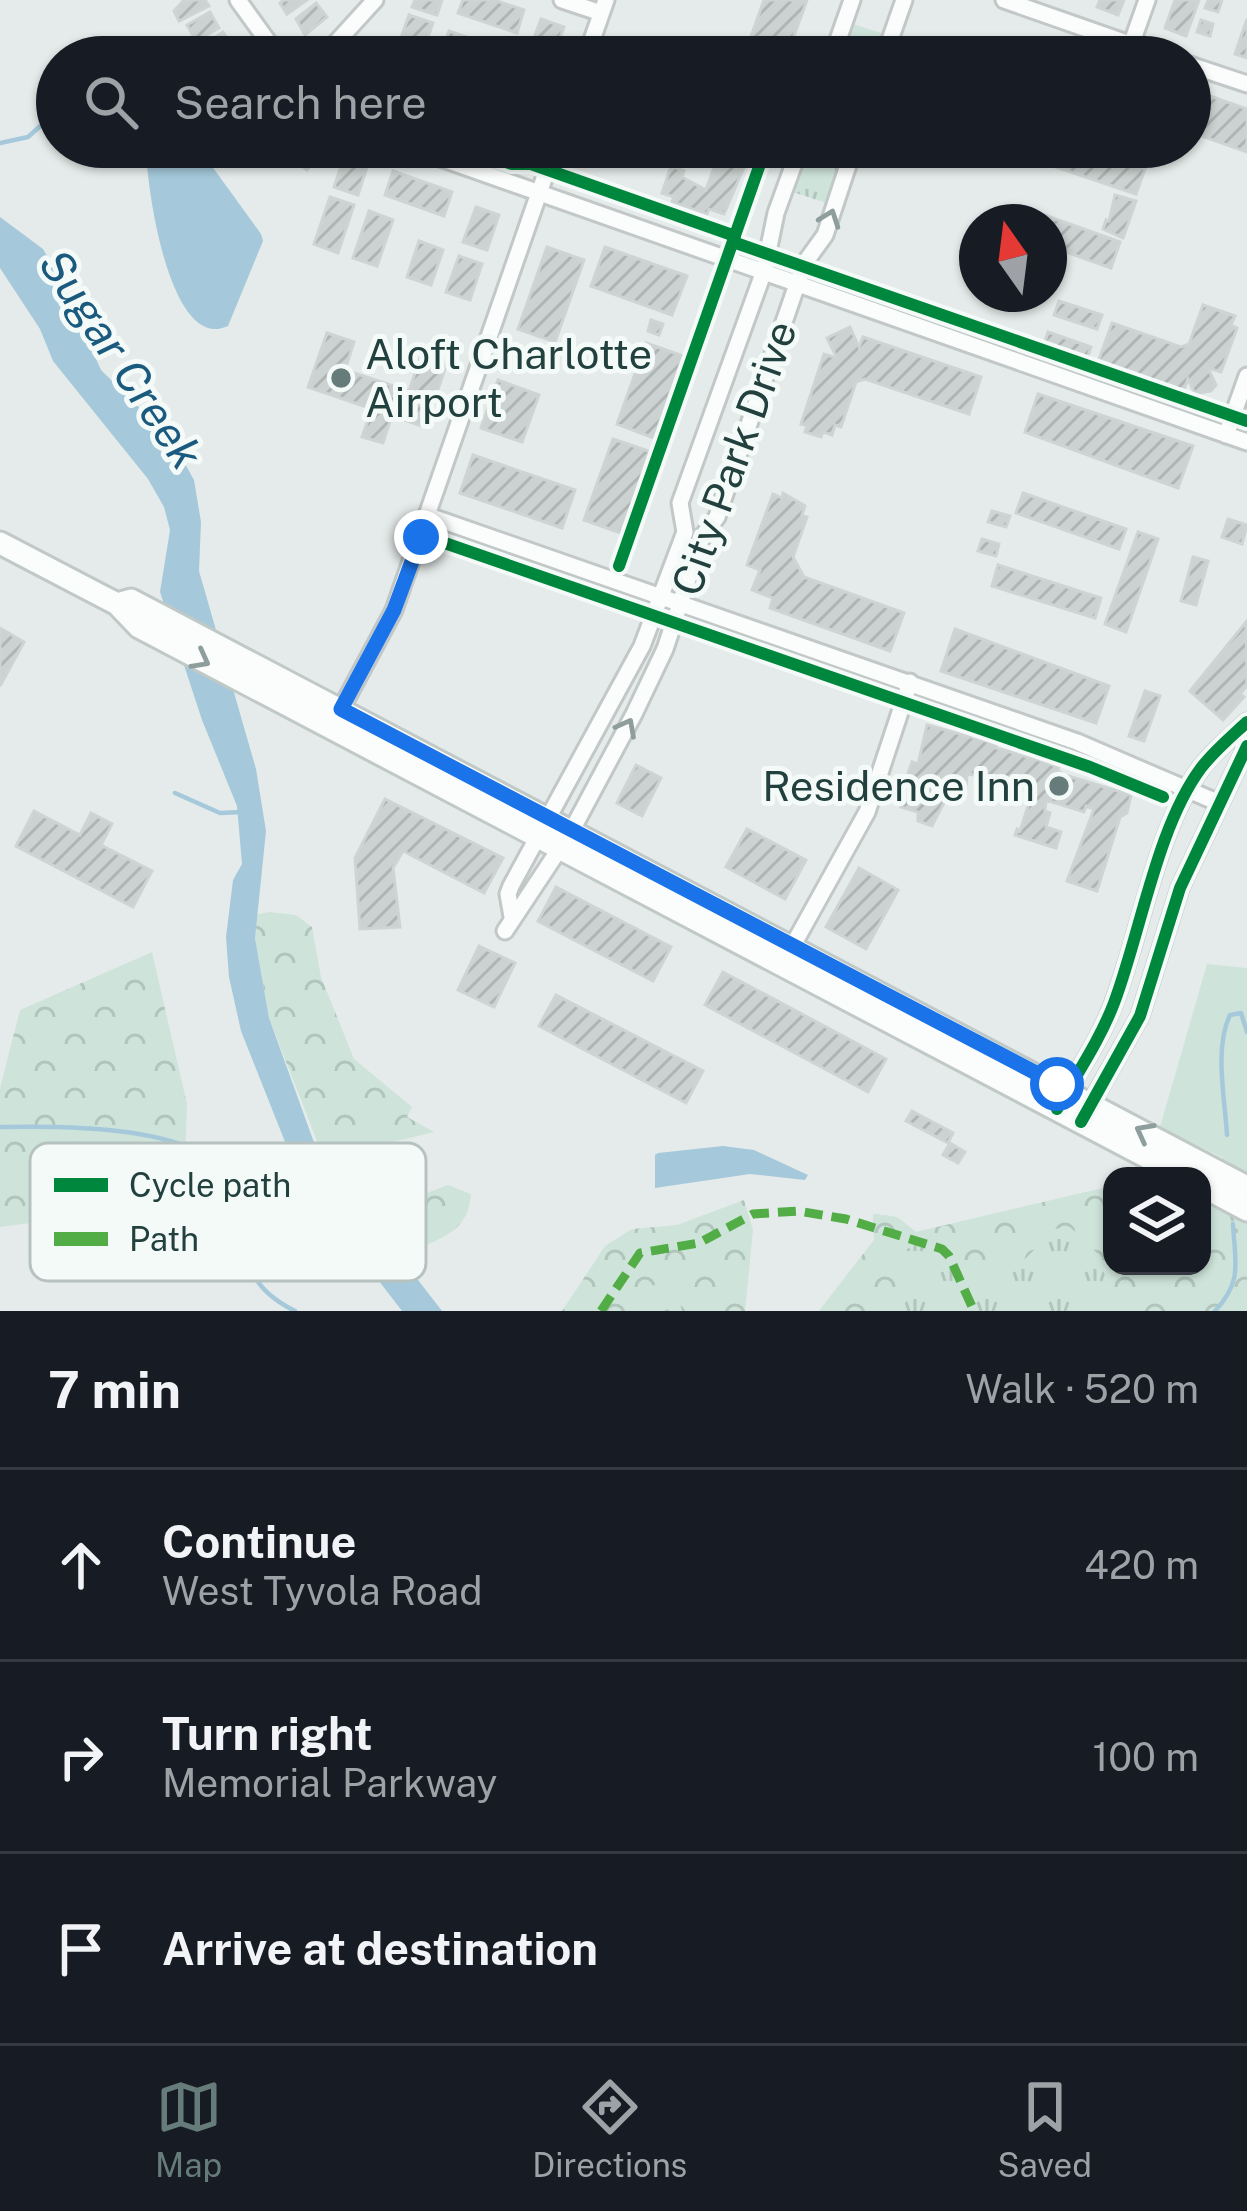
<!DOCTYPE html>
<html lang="en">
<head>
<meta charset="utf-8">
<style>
	body { margin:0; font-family:"Public Sans",sans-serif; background:#20242c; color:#f1f3f6 }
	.controls { position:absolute; right:36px; bottom:36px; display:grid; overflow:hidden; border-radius:24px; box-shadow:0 3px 9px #0004 }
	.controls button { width:108px; height:108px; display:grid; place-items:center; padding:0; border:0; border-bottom:3px solid #363941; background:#171b24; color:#f1f3f6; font:60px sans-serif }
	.compass { position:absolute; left:959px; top:204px; width:108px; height:108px; border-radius:50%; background:#171b24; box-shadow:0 3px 9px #0004; rotate:346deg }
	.stop { position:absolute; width:36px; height:36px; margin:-27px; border:9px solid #1a73e8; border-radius:50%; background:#fff }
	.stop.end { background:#1a73e8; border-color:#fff; box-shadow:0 3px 12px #0008 }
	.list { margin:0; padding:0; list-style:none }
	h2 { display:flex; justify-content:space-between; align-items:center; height:156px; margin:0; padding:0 48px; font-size:51px }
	h2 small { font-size:39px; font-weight:400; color:#9ea1a6 }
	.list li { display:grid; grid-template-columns:78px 1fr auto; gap:36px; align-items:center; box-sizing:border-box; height:192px; padding:0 48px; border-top:3px solid #363941 }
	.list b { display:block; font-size:45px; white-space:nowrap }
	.list p { margin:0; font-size:39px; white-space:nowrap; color:#9ea1a6 }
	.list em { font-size:39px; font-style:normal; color:#9ea1a6 }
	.icon { flex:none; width:66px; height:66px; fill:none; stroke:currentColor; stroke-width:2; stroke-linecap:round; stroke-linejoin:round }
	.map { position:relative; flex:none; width:1247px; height:1311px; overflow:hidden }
	.search { position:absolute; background:#171b24; box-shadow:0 3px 9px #0004; left:36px; right:36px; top:36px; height:132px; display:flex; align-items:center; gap:30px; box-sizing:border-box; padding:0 42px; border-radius:66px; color:#9ea1a6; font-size:45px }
	.sheet { height:732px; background:#171b24 }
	nav { display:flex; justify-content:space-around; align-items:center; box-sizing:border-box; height:168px; border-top:3px solid #363941; background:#171b24; font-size:33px; color:#9ea1a6 }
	nav a { display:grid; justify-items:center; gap:6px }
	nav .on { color:#667c7a }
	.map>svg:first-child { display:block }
	.grass { fill:url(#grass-tufts) }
	.forest { fill:url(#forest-crowns) }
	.green { fill:#cee4da }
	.water { fill:#a5c9db }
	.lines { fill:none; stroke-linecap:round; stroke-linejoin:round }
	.stream { stroke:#a5c9db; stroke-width:4.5 }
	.building { fill:url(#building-hatch); stroke:#ced4d3; stroke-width:3 }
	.minor-casing { stroke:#c2c8c7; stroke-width:21 }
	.secondary-casing { stroke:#c1c9c7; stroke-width:27 }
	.minor { stroke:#fbfcfc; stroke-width:15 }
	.secondary { stroke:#fbfcfc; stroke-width:21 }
	.quiet { stroke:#53ad46; stroke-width:9; stroke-dasharray:18 9; stroke-linecap:butt }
	.cycleway-casing { stroke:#f4faf8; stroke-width:20 }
	.cycleway { stroke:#00873e; stroke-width:12 }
	.oneway { stroke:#8e9e9c }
	.route { stroke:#1a73e8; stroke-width:15 }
	.poi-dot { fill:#667c7a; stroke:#f4faf8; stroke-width:4.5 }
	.labels { text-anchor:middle; stroke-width:10; stroke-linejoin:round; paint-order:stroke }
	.poi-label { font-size:42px; fill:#22403d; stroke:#f4faf8; text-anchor:start }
	.street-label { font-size:42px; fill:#22403d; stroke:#f4faf8 }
	.water-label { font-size:45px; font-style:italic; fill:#1a5a7e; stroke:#f4faf8 }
	.key { fill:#f4faf8; stroke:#b5c2c0; stroke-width:3 }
	.key-label { font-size:33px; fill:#22403d }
</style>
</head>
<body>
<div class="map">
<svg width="1247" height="1311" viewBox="0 0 1247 1311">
	<defs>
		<pattern id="grass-tufts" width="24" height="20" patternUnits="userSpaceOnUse" patternTransform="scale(3)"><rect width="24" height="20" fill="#cee4da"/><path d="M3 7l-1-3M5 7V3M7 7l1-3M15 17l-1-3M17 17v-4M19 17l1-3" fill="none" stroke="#b1c5bc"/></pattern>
		<pattern id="forest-crowns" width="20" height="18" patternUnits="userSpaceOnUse" patternTransform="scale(3)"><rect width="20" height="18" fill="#cee4da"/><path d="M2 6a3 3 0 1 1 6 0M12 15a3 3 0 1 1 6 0" fill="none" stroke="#b1c5bc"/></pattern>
		<pattern id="building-hatch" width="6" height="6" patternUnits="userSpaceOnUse" patternTransform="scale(3)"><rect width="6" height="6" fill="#ccd2d1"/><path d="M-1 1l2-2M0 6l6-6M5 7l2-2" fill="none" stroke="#afb5b4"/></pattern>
	</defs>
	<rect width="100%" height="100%" fill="#e5ebea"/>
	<path class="grass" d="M850,23l34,11 -8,23h-37z
		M808,147h37l-19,56 -33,-11z
		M1202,1179l45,25v107h-428l55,-71 -1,-26 24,3 19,15 196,-46v80h90z"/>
	<path class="forest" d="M269,912l27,3 16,12 9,50 33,82 58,48 -5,10 27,15 -110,27 -55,-141 -14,-80 -1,-23z
		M152,952l35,152 -3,92 -78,17 -106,14v-139l20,-78z
		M448,1185l23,9c-2,33 -23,42 -52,54l-9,23 -45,-55z
		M1112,1186v80h90v-55l45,23v61l-16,-1 -16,17h-96l-23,-59 -26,-25 -15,2 -40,40 -33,17 -47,-35 -20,-6 -12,6 2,60h-86l55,-71 -1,-26 24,3 19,15z
		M744,1200l9,30 -8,81h-183l43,-65 27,-17 45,-4z"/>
	<path class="green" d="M1207,964l40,4v231l-51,-27 27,-14 -63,-31z
		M679,1270h6l2,7 -9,19 4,15 -43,-4 -3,-11 5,-10 17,-1z"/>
	<path class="water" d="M146,147h52l63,87 2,7 -35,85c-59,28 -82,-143 -82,-179z
		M0,217l43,32 17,29 41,92 71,70 22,40 7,42 -2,49 57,198 10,62 -11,107 14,80 47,130 126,163h-40l-103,-134 -58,-146 -12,-54 -3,-40 7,-57 9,-16 -5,-58 -35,-86 -42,-128 10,-62 -6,-23 -16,-28 -95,-118 -13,-32 -40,-61z
		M723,1146l31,4 54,25 -3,5 -55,-6 -95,14v-33l3,-2z"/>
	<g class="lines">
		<path class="stream" d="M0,143l28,-6 29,-26
			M175,793l45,20 23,-1
			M0,1127c59,-1 205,-4 236,58 5,11 5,24 6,37 6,46 9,67 53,89
			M1227,1135c-2,-36 -13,-87 3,-120l11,-2 6,19
			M1215,1311c28,-30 20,-48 18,-87"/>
	</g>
	<path class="building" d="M184,0h21l4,6 -30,15 -5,-10z
		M284,0h23l-20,14 -7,-11z
		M415,0h27l-5,15 -25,-8z
		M463,0h31l30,10 -7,23 -59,-20z
		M764,0h43l-20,55 -38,-13z
		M1100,0h24l-6,15 -21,-8z
		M1175,0h24l-13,36 -21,-8z
		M1208,0h14l-4,12 -13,-4z
		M316,3l11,14 -22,18 -9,-16z
		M210,12l9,16 -23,13 -9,-16z
		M409,15l24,8 -12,34 -25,-5z
		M541,19l23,8 -11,30h-26z
		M1247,19v39l-12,-4z
		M1201,20l12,4 -3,12 -13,-4z
		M449,31l23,8 -6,18h-26z
		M223,32l10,15 -14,10h-26l-2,-3z
		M615,44l37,13h-42z
		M489,45l22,8 -1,4h-25z
		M1193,90l54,19v43l-57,-20z
		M302,147h22l-17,23 -15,-10z
		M581,147h40l-4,12z
		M1039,147h40l66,22 -9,25 -101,-34z
		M346,151l24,7 -12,37 -24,-8z
		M718,156l27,9 -21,49 -15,-5 -2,5 -35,-12 2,-5 -12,-4 9,-27 13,5 -2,6 24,13z
		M393,171l59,21 -8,24 -59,-21z
		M1115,195l21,6 -13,37 -20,-9 3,-9 3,1z
		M330,197l24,8 -16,48 -24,-9z
		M1019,206l101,36 -9,26 -62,-22v-24h-36z
		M476,207l23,8 -12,35 -24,-8z
		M369,211l24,9 -16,46 -24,-8z
		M419,241l24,9 -12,35 -24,-8z
		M547,247l37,13 -29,82 -37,-13z
		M605,247l82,29 -15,39 -81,-29z
		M459,256l23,8 -12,36 -24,-8z
		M1005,294h22l-5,13 -19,-8z
		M1059,301l43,14 -5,14 -43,-14z
		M1203,305l32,11 -4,9 6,3 -16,44 -13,-4 8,17 -5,6 -16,3 -7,-15 -5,13 -85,-30 14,-39 69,24 8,-3z
		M651,320l12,4 -4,11 -11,-4z
		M850,327l9,20 4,-10 118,40 -12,37 -104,-35 -9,3 -15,45 -6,-2 -3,10 -9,-3 -2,5 -16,-5 2,-6 -6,-2 23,-70 13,4 -10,-20z
		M1048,332l43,15 -5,15 -43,-15z
		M327,333l27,9 -9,28 64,21 12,-36 26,8 -22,64 -117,-40z
		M646,343l37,13 -29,82 -37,-14z
		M498,380l41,15 -17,47 -41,-14z
		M1038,394l155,52 -15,42 -153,-56z
		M372,409l20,6 -9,28 -21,-6z
		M613,439l38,13 -30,81 -37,-13z
		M473,455l102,35 -13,38 -102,-35z
		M783,493l22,13 -3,9 5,2 -14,40 11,20 100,36 -14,38 -120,-43 3,-10 -21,-8 8,-20 -13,-5 26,-71 9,4z
		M1023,493l103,36 -7,20 -103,-36z
		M992,511l18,5 -4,11 -18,-5z
		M1228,519l19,6 -5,19 -20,-7z
		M1138,532l20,7 -32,93 -21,-8z
		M982,539l17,5 -3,12 -18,-5z
		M1193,557l15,4 -12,44 -15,-4z
		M998,565l103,33 -6,20 -103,-32z
		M1246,622l1,64 -7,8 4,3 -21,23 -33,-29z
		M0,628l24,14 -24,44z
		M955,629l154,57 -13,37 -155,-52z
		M1145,691l15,5 -16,45 -15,-5z
		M927,725l70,19 -1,4 46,13 17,6 -2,3 8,5 66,20 -4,18 -7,4 -23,74 -30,-10 27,-72 -8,-3 -2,6 -38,-12 -1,11 5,2 -4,14 15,5 -5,16 -41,-13 2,-6 3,2 12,-37 -65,-21 -1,17 -12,-7 -22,43 -14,-5v-9l-17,-5 8,-23 -4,-1 7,-21 6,2z
		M636,765l25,13 -19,38 -25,-13z
		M385,799l118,59 -19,35 -81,-42 -10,17 7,59 -40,2 -5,-71z
		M34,811l46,24 11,-22 21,11 -11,21 51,26 -19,36 -117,-61z
		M747,829l59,31 -21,39 -59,-32z
		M859,868l39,22 -32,59 -40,-22z
		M556,887l115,60 -18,34 -115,-60z
		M479,946l36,17 -21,44 -36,-17z
		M723,972l163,87 -18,33 -163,-87z
		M556,995l147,76 -17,32 -147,-77z
		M912,1111l41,22 -5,10 -42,-22z
		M950,1143l15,9 -7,11 -15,-8z"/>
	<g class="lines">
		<defs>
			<path id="minor" d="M238,0l41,57
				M562,0l39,13
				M1004,0l163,57
				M1131,45l16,-45
				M323,57l52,-57
				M586,57l20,-57
				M832,57l20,-57
				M884,57l20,-57
				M1190,65l57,19
				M409,147l838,295
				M1226,435l21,-59
				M429,516l648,226 142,61
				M341,709l53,-99 161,-463
				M512,917l-4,-23 3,-8 131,-240 43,-114 -5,-29 84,-232 12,-58 24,-66
				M505,931l67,-101 62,-116 31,-65 37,-112 15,-20 87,-253 21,-29 29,-88
				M792,947l75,-135 43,-130
				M1064,1096c17,-29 37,-59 49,-91 28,-72 43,-176 88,-237 12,-17 31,-31 46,-46
				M1088,1109l52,-93 40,-128 67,-142"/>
			<path id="secondary" d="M0,543l117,61 22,23 1044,549
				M117,604l14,-4c374,193 746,389 1116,587
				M1202,1186l45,24"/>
		</defs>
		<use href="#minor" class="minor-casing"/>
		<use href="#secondary" class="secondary-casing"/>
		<use href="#minor" class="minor"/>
		<use href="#secondary" class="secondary"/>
		<path class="quiet" d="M601,1311l39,-58 59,-10 54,-29 45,-3 48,8 96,30 7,7 25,55"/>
		<defs>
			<path id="cycleway" d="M461,147l51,17h19l204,72
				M733,242l514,179
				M436,540l654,227 73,30
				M619,566l147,-419
				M1057,1109c19,-34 43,-69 57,-106 27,-72 43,-176 87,-235 13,-17 31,-32 46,-46
				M1081,1122l59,-106 40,-128 67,-142"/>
		</defs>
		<use href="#cycleway" class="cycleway-casing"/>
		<use href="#cycleway" class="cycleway"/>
	</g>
	<defs><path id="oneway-chevron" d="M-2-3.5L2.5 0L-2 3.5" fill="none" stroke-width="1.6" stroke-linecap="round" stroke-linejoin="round" transform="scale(3)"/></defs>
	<g class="oneway">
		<use href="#oneway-chevron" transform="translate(830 218) rotate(-70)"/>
		<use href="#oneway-chevron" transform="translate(201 660) rotate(28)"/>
		<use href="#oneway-chevron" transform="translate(627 727) rotate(-62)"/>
		<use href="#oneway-chevron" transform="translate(1144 1132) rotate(-152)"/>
	</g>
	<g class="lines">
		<path class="route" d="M421,537l-27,73 -53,99 716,375"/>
	</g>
	<g class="poi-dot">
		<circle cx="341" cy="378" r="12"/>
		<circle cx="1059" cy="786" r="12"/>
	</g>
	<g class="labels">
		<g class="poi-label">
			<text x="365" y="369">Aloft Charlotte<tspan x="365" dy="48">Airport</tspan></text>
			<text x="1035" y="801" text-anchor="end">Residence Inn</text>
		</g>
		<g class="street-label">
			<text transform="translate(734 458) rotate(-70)" y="15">City Park Drive</text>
		</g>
		<g class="water-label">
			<text transform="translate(121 359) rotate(56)" y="16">Sugar Creek</text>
		</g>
	</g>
	<rect x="30" y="1143" width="396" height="138" rx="18" class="key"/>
	<rect x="54" y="1178" width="54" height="14" fill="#00873e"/>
	<rect x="54" y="1232" width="54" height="14" fill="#53ad46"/>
	<g class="key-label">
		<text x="129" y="1197">Cycle path</text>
		<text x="129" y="1251">Path</text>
	</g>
</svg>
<div class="controls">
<button><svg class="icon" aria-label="layers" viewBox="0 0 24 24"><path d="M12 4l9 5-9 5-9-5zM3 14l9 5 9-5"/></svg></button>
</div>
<svg class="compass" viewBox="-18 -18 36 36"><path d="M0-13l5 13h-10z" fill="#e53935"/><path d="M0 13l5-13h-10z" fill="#9ea1a6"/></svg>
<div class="stop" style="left:1057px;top:1084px"></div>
<div class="stop end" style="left:421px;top:537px"></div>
<div class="search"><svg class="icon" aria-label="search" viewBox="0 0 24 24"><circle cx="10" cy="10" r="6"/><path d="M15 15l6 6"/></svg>Search here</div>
</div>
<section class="sheet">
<h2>7 min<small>Walk · 520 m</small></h2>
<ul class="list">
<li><svg class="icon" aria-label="ahead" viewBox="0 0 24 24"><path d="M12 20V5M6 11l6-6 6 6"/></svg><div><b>Continue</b><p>West Tyvola Road</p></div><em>420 m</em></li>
<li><svg class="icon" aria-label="right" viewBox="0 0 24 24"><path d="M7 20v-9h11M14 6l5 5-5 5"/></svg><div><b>Turn right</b><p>Memorial Parkway</p></div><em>100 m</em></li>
<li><svg class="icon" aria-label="arrive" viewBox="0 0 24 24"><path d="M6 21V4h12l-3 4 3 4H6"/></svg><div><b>Arrive at destination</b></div></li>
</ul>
</section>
<nav>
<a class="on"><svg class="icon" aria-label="map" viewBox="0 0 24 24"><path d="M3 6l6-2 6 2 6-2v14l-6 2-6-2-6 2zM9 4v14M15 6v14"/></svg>Map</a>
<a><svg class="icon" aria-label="directions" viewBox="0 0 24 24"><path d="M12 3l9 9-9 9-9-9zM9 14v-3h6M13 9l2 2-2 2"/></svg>Directions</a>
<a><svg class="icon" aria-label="saved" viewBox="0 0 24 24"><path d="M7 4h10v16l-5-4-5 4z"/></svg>Saved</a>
</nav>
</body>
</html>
